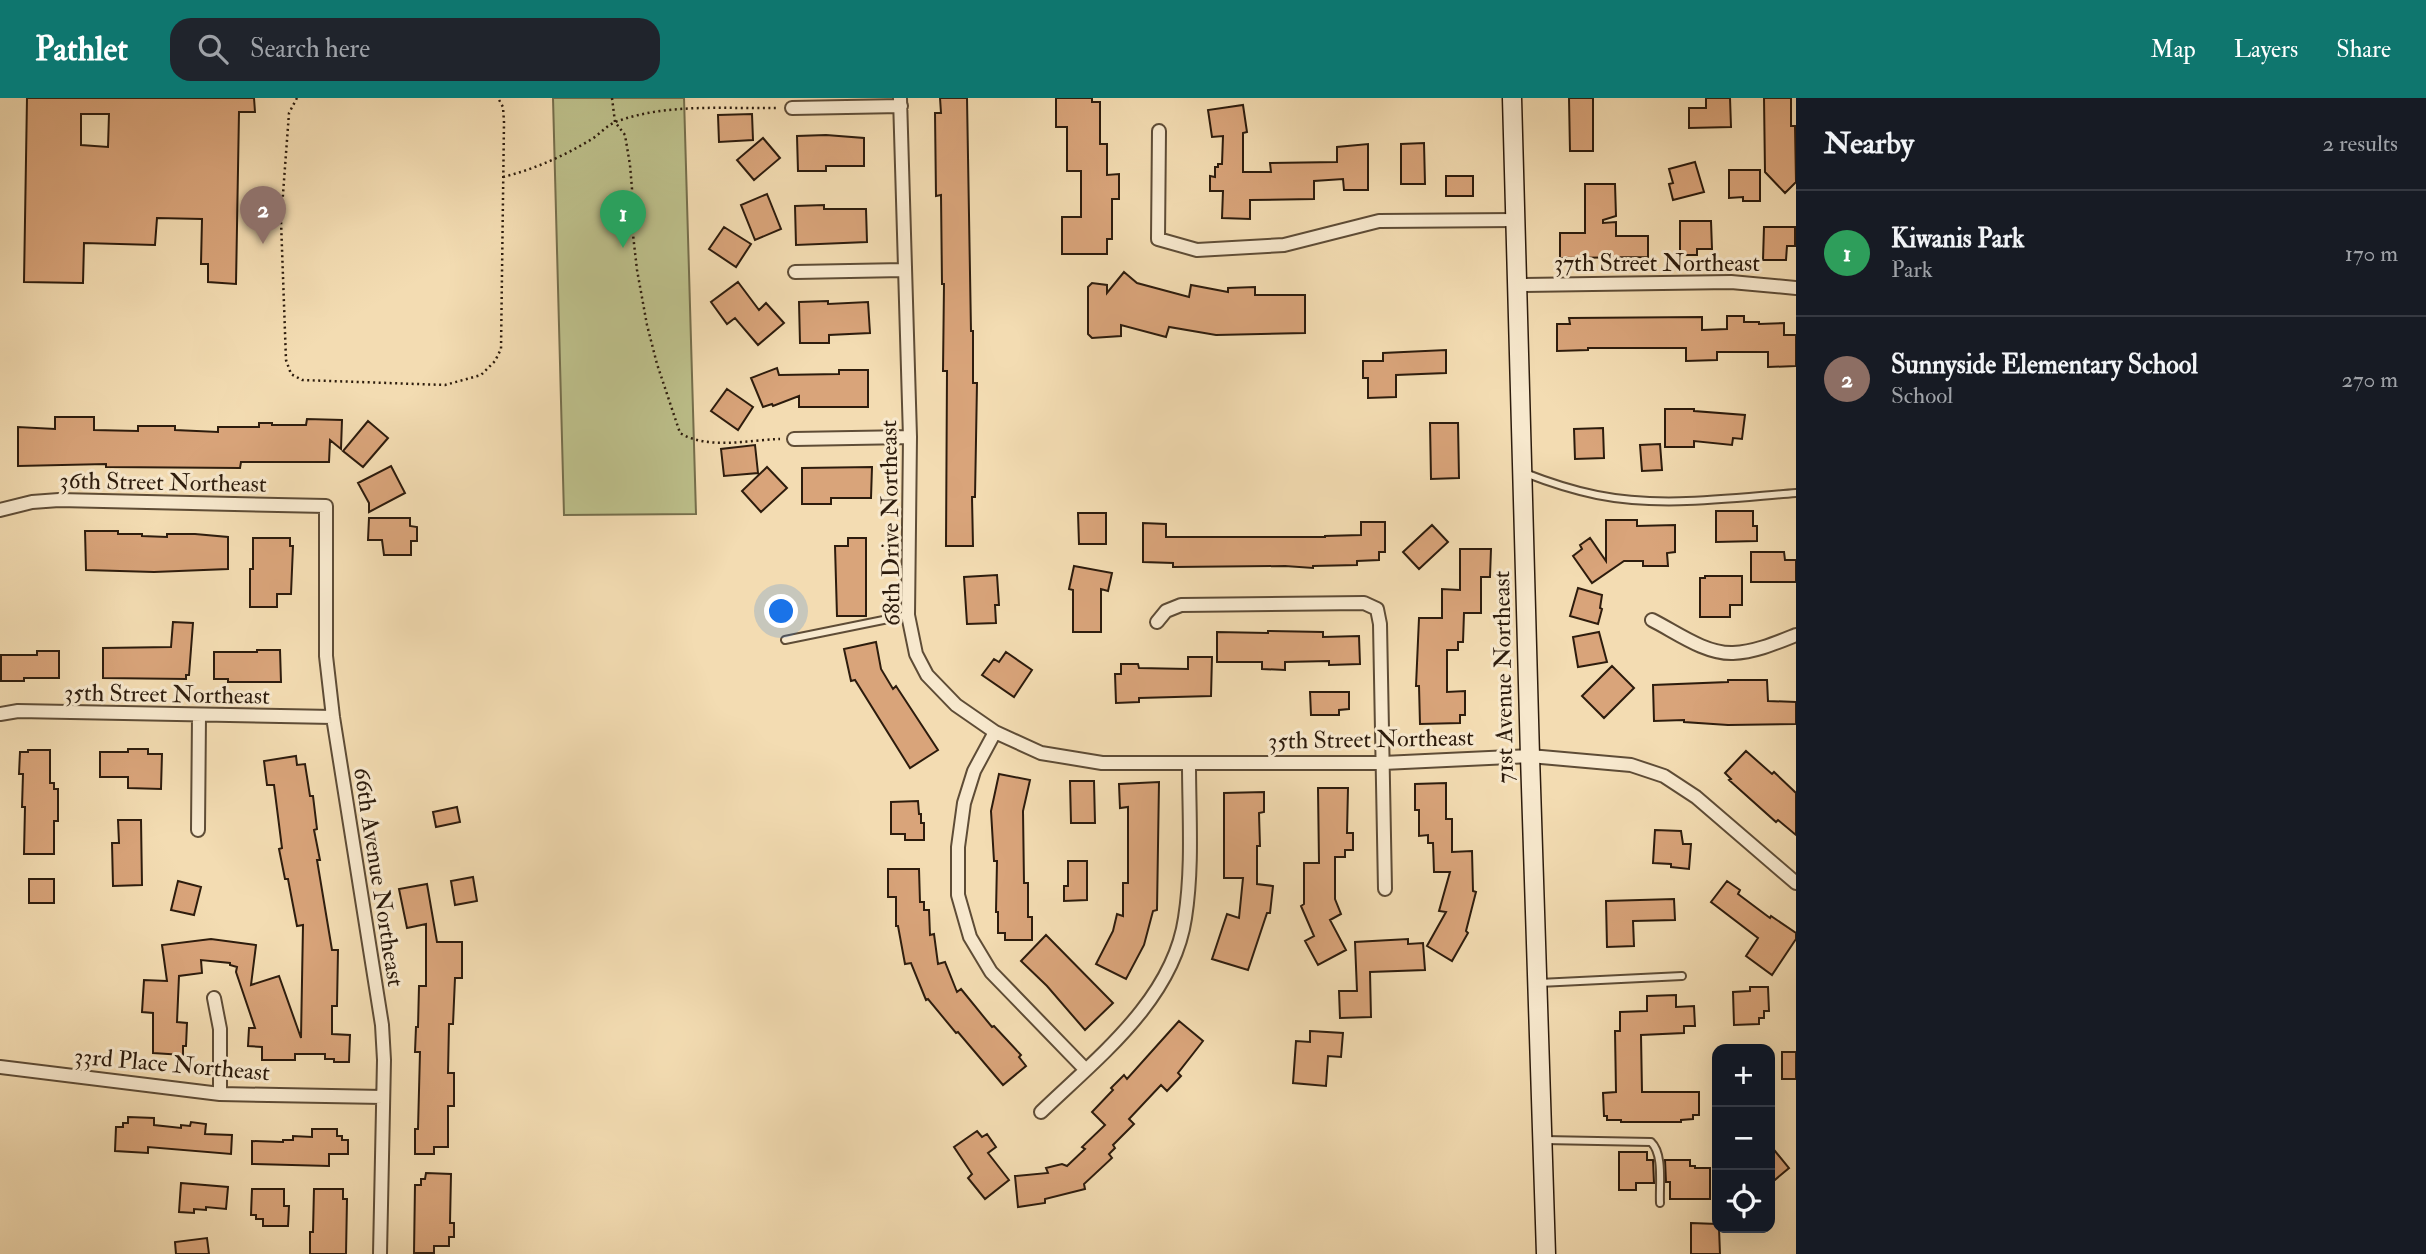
<!DOCTYPE html>
<html lang="en">
<head>
<meta charset="utf-8">
<style>
	body { margin:0; font-family:"IM FELL Double Pica",serif; background:#20242c; color:#f1f3f6 }
	.controls { position:absolute; right:21px; bottom:21px; display:grid; overflow:hidden; border-radius:14px; box-shadow:0 7px 28px #0002 }
	.controls button { width:63px; height:63px; display:grid; place-items:center; padding:0; border:0; border-bottom:2px solid #363941; background:#171b24; color:#f1f3f6; font:35px sans-serif }
	.you { position:absolute; left:782px; top:514px; width:24px; height:24px; margin:-18px; border:5px solid #fff; border-radius:50%; background:#1a73e8; box-shadow:0 0 0 10px #1a73e833 }
	.badge { display:grid; place-items:center; width:46px; height:46px; border-radius:50%; background:#0f766e; color:#fff; font-size:23px; font-weight:700 }
	.pin { position:absolute; translate:-50% -58px; filter:drop-shadow(0 2px 4px #0008) }
	.pin::after { content:''; position:absolute; top:37px; width:24px; height:21px; background:inherit; clip-path:polygon(0 0,100% 0,50% 100%) }
	.list { margin:0; padding:0; list-style:none }
	h2 { display:flex; justify-content:space-between; align-items:center; height:91px; margin:0; padding:0 28px; font-size:30px }
	h2 small { font-size:23px; font-weight:400; color:#9ea1a6 }
	.list li { display:grid; grid-template-columns:46px 1fr auto; gap:21px; align-items:center; box-sizing:border-box; height:126px; padding:0 28px; border-top:2px solid #363941 }
	.list b { display:block; font-size:26px; white-space:nowrap }
	.list p { margin:0; font-size:23px; white-space:nowrap; color:#9ea1a6 }
	.list em { font-size:23px; font-style:normal; color:#9ea1a6 }
	.icon { flex:none; width:38px; height:38px; fill:none; stroke:currentColor; stroke-width:2; stroke-linecap:round; stroke-linejoin:round }
	.map { position:relative; flex:none; width:1796px; height:1156px; overflow:hidden }
	header { display:flex; align-items:center; gap:42px; box-sizing:border-box; height:98px; padding:0 35px; background:#0f766e; color:#fff }
	header strong { font-size:33px }
	nav { display:flex; gap:38px; margin-inline-start:auto; font-size:24px }
	.search { width:490px; height:63px; background:#20242c; display:flex; align-items:center; gap:18px; box-sizing:border-box; padding:0 24px; border-radius:21px; color:#9ea1a6; font-size:26px }
	main { display:flex }
	aside { flex:1; background:#171b24 }
	.map>svg:first-child { display:block }
	.green { fill:#bdc08b; stroke:#756e4c; stroke-width:2 }
	.building { fill:#d9a47a; stroke:#2d1c0d; stroke-width:2; fill-rule:evenodd }
	.lines { fill:none; stroke-linecap:round; stroke-linejoin:round }
	.lane-casing { stroke:#5e4c36; stroke-width:10 }
	.street-casing { stroke:#5e4c36; stroke-width:16 }
	.secondary-casing { stroke:#2d1c0d; stroke-width:21 }
	.path { stroke:#2d1c0d; stroke-width:2.5; stroke-dasharray:2 3.5; stroke-linecap:butt }
	.lane { stroke:#f7e8cd; stroke-width:6 }
	.street { stroke:#f7e8cd; stroke-width:12 }
	.secondary { stroke:#f7e8cd; stroke-width:18 }
	.labels { text-anchor:middle; stroke-width:6; stroke-linejoin:round; paint-order:stroke }
	.street-label { font-size:24px; fill:#2d1c0d; stroke:#f7e8cd }
</style>
</head>
<body>
<header>
<strong>Pathlet</strong>
<div class="search"><svg class="icon" aria-label="search" viewBox="0 0 24 24"><circle cx="10" cy="10" r="6"/><path d="M15 15l6 6"/></svg>Search here</div>
<nav><a>Map</a><a>Layers</a><a>Share</a></nav>
</header>
<main>
<div class="map">
<svg width="1796" height="1156" viewBox="0 0 1796 1156">
	<rect width="100%" height="100%" fill="#f3dcb2"/>
	<filter id="stains"><feTurbulence type="fractalNoise" baseFrequency=".00286" numOctaves="4"/><feColorMatrix values="0 0 0 0 .2 0 0 0 0 .09 0 0 0 0 .02 0 0 0 .5 -.17"/></filter>
	<radialGradient id="worn" r=".72"><stop offset=".6" stop-color="#630" stop-opacity="0"/><stop offset="1" stop-color="#630" stop-opacity=".3"/></radialGradient>
	<path class="green" d="M553,0h131l12,416 -132,1z"/>
	<path class="building" d="M27,0h227l1,14h-16l-3,172 -28,-2v-18h-7l1,-45 -45,-1 -2,27 -71,-2 -1,40 -59,-1zM81,16h28l-1,33 -27,-2z
		M940,0h27l4,233h2v52h4l-2,114h-3l1,49h-27l1,-175h-4l1,-87h-2l-1,-89 -5,1 -1,-83h6z
		M1056,0h36v4h8v42h7v31l12,-1v25h-7v40h-5v15h-45v-37h19v-46h-14v-44h-11z
		M1569,0h24v53h-23z
		M1706,0h24l1,29 -42,1v-20h17z
		M1764,0h27v28h4l1,56 -11,11 -20,-21z
		M1243,7l4,27 -4,1v39h28l-1,-9 67,-1v-15l31,-3v46h-24l-1,-11 -29,2v18l-64,1v19l-28,-1 1,-27h-13v-15l5,1v-10h3v-3h4l1,-28 -11,1 -4,-27z
		M752,16l1,26 -34,2 -1,-27z
		M826,37l38,3v28h-38v5h-28l-1,-35z
		M763,40l17,20 -26,22 -17,-20z
		M1424,45l1,41h-24v-40z
		M1695,64l9,30 -31,8 -4,-16 4,-1 -4,-14z
		M1729,72h31v31h-17v-4l-14,1z
		M1446,78h27v20h-27z
		M1585,86h30l1,32 -13,4v3l13,-1v14h32v21l-88,1v-25h25z
		M767,96l14,35 -26,11 -14,-35z
		M824,107v4h42l1,33 -71,3 -1,-39z
		M1680,123h31l1,28h-15v6h-17z
		M724,129l27,17 -15,23 -27,-18z
		M1764,129h31v19h-8l-1,14h-23z
		M1124,174l13,11 52,14 2,-12 37,7v-4l27,-1v8h50v38l-89,2 -47,-8 -3,10 -45,-12v11l-29,2 -4,-4v-47l4,-4 15,2v8z
		M738,184l21,28 7,-7 18,20 -26,22 -23,-27 -8,6 -16,-22z
		M828,203v3l40,-2 2,31 -41,2v8h-29l-1,-41z
		M1727,218h17v6h15v2l25,-1v12h12v31l-28,1v-15h-51v8l-31,1v-13h-98v2l-31,1v-27h13l-1,-6 133,-1v13l25,-1z
		M1446,252v23l-50,2v22l-28,1v-20h-5v-17h20v-8z
		M777,270l2,7 60,-1v-4h29v37h-69v-11l-26,10 -1,-2 -9,3 -12,-29z
		M727,291l26,18 -15,23 -27,-19z
		M1665,311h29v2l51,4 -3,24 -9,-1 -1,7 -38,-4v6h-29z
		M55,319h39v13l44,1v-5h37v4l43,2v-5h41v-4h13v2h34l1,-6 35,1 -1,29 -11,-9 -1,22h-88l-1,6 -134,-1v-3l-88,2v-39l37,2z
		M368,323l20,17 -25,29 -20,-16z
		M1430,325h28l1,55 -28,1z
		M1603,330l1,30 -29,1 -1,-30z
		M1660,346l2,26 -20,1 -2,-26z
		M755,347l3,28 -34,3 -3,-27z
		M391,368l14,27 -36,19v-9l-11,-20z
		M767,369l20,21 -26,24 -19,-21z
		M872,369l-1,31h-40v6h-29v-36z
		M1716,413h37v15h4v15l-41,1z
		M1078,415h28v31h-27z
		M369,420h41v8l7,1v14h-6v14h-27l-2,-15h-14z
		M1606,422h31v6l38,-1v27l-8,1 1,13h-25v-5h-19l-32,22 -19,-27 9,-7 -2,-4 10,-7 16,23z
		M1361,424h24v30h-6v8l-22,1v4l-44,1v2l-28,-2 -112,1v-4l-30,-1v-39l23,1v13h159v-1l36,-1z
		M1432,427l16,17 -29,27 -16,-17z
		M85,433h33v3h24v2l25,1v-3h28l33,3v32l-74,3 -68,-2z
		M253,440h37v8h3l-2,48h-14v13h-27v-38h3z
		M848,440h18v78h-29l-2,-70h13z
		M1460,451h31l-1,28h-9v36h-17l-1,29h-5v8h-11v42l18,-1v24h-5v8l-40,1 -1,-38h-3l3,-68h23v-29l18,1z
		M1751,454h33l1,8h11v22h-45z
		M1074,468l38,7 -4,18 -7,-2v43h-28v-42l-4,-1z
		M997,477l2,30h-4l1,18 -29,1 -3,-47z
		M1705,478h37v29h-12v12h-30v-39h5z
		M1578,490l24,7 -2,13 2,1 -4,15 -28,-8z
		M173,524l20,1 -4,52h-3v4l-83,-1v-30l68,-1z
		M1268,533l55,1v5l36,-1 1,28 -31,1v-4l-44,1v8l-23,-1v-7h-45v-30l51,1z
		M1599,534l8,30 -29,5 -5,-30z
		M876,544l5,27 12,20 3,-3 42,64 -28,18 -55,-88 -4,1 -7,-32z
		M257,552h23l1,32h-53v-3h-14v-27h43z
		M37,553h22v27h-35v3h-23v-26h36z
		M1006,554l26,18 -18,27 -32,-22 12,-16 5,3z
		M1188,559h24l-1,39 -72,2v4l-23,1 -1,-29h6v-10h17l1,4 49,1z
		M1612,568l22,22 -30,30 -22,-22z
		M1728,582h39l1,21 28,1v22l-68,1 -44,-3v-2l-30,1 -1,-36 75,-3z
		M1310,594h39v17l-10,1v5h-28z
		M128,651h20v5h14l-1,35 -33,-1v-11h-28v-25h28z
		M28,652h22v33h4v6h4v32h-4v33h-30l1,-47h-3l1,-33h-4l1,-22h8z
		M1746,653l26,23 2,-2 22,21v42l-18,-15 -2,2 -47,-42 2,-1 -6,-6z
		M296,658l1,9 8,-1 5,32h3l4,33 -3,1 6,30h-3l15,90h6l-1,56h-5v28l18,1 -1,27h-15v-3h-9v-5h-30v6h-33v-13l-14,-1 1,-18h6l-19,-56 1,-5 -7,-2v-2l-29,-3 1,13 -23,3 -2,46 10,1 -1,23h-3v9l-30,-2v-40l-11,-1 2,-32 23,1 -5,-36 49,-6 45,6 -5,40 28,-9 22,62 2,-113 -6,1 -9,-47h-3l-6,-30 3,-1 -8,-63h-7l-3,-24z
		M999,676l31,6 -7,31 1,72h4v34h4v23h-27v-7h-7v-21h-2l1,-51h-3l-3,-50z
		M1070,683h24l1,42h-24z
		M1159,684l-2,128 -4,1 -9,34 -18,34 -30,-15 17,-33 4,-17 6,2v-33h5v-76l-8,1 -1,-24z
		M1446,685v36h6v33l20,-1 1,40 3,1 -10,39 2,2 -16,28 -25,-15 19,-34 -7,-1 11,-39h-16l-1,-29h-5v-8l-9,1v-26h-4v-26z
		M1318,690h30l-1,45h6v17h-8v7h-10v42l6,15 -11,6 16,30 -28,15 -13,-24 9,-5 -13,-30 3,-2v-41h15z
		M1264,694v20l-5,1 1,33h-3v38l16,2 -3,27h-3l-19,57 -36,-11 15,-45 12,4 4,-40h-19v-85z
		M918,703l1,13h2v9h3v17h-19v-6h-14v-32z
		M457,709l3,15 -24,5 -3,-15z
		M118,722h23l1,65 -29,1 -1,-43h7z
		M1655,732l26,1 2,13h8l-2,25 -18,-2v-3l-18,-1z
		M1068,763h19v39l-23,1v-15h4z
		M888,771h31l1,33h4v8h5l1,25 4,-1 4,30 7,-2 12,30 4,-3 31,38 2,-1 27,29 -2,2 7,9 -23,19 -45,-53 -2,1 -28,-34 -2,1 -15,-37 -6,1 -7,-38h-2v-29h-8z
		M473,779l4,24 -22,4 -4,-24z
		M29,781h25v24h-25z
		M178,783l23,6 -7,28 -23,-5z
		M1727,783l13,9 -2,4 32,24 1,-2 25,17v6l-24,36 -26,-19 12,-18 -47,-36z
		M427,786l10,58h25v36h-7l-2,46h-4l-1,49h6v33h-6v41h-14v7h-19v-25h3l2,-77h-5l1,-25h2l1,-41h7v-62l-19,4 -8,-39z
		M1674,801l1,21 -42,1 1,25 -27,1 -1,-46z
		M1046,837l67,68 -28,27 -38,-44 -26,-25z
		M1408,841v5l15,-1 2,27 -55,2 1,45 -31,1 -1,-27h18l-2,-49z
		M1750,889h18l1,24h-5v7h-5v6l-25,1 -1,-33 17,-1z
		M1676,897v12l18,-1 1,20h-11v7l-43,2 1,57h57v23h-6v4l-12,1v2h-60v-2h-14v-4h-3l-1,-23 13,-1 -1,-61h5v-19l27,-1v-15z
		M1179,923l24,20 -25,32 3,3 -14,15 -6,-6 -32,34 5,5 -21,21 2,3 -6,6 3,4 -28,26 1,5 -40,10v4l-27,4 -3,-31 33,-3 -2,-5 16,-4 5,2 18,-17 -3,-2 23,-22 -13,-13 21,-22 -2,-2 13,-13 3,4z
		M1310,933l33,2 -2,24 -13,-1 -2,30 -33,-3 3,-42 14,1z
		M1782,954h14v27h-14z
		M128,1019l26,1v7l27,3v-3l9,1 1,-4 15,2 -1,10 27,1 -1,19 -83,-7v6l-33,-2 1,-24h7v-4h5z
		M312,1031h25v7h5v4h6v14h-19v12l-77,-2v-23l31,1v-2h10v-4l19,1z
		M977,1033l5,6 5,-3 9,13 -8,6 21,27 -24,19 -17,-21 4,-4 -18,-27z
		M1770,1047l19,23 -19,16z
		M1619,1054h28v8h6l1,23h-18v7h-17z
		M1665,1062h25v6h5v2h15v31h-40v-17h-4z
		M426,1075l25,1 -1,49h4v14h-5v9h-15v7h-20l1,-68h6v-6h4z
		M181,1085l47,4 -2,22 -20,-2v3l-12,-1v4l-15,-1z
		M252,1091h32v17h5l-1,20h-25v-7h-7v-4h-5z
		M314,1091h29v10h4l-1,55h-36v-22h3z
		M1691,1125l26,1v4h2l1,26h-29z
		M207,1140l2,16h-33l-1,-12z"/>
	<g class="lines">
		<defs>
			<path id="lane" d="M1525,375c23,9 47,17 72,22 64,13 134,3 199,-2
				M785,542l123,-25
				M1539,885l143,-7
				M1544,1042l107,2c13,12 8,44 9,61"/>
			<path id="street" d="M900,0l10,339 -2,178 8,39 11,21 29,30 39,27 -21,39 -10,32 -6,44v48l12,42 21,35 94,97
				M792,10l109,-2
				M1159,33l-1,108 39,11 87,-5 95,-24 137,-1
				M795,174l109,-2
				M1518,187l213,-3 65,6
				M794,341l116,-2
				M0,412l32,-8 27,-2 267,6v150l7,61 49,308 2,35 -4,194
				M1652,522c24,12 53,34 81,33 22,-1 43,-10 63,-18
				M1157,524l9,-11 15,-6 183,-2 13,6 3,15 5,265
				M0,616l18,-3 315,6
				M995,634l46,21 61,10h281l147,-7 101,9 33,11 32,21 100,86
				M198,732l1,-114
				M214,900l6,31v65
				M0,969l220,27 163,3
				M1041,1014c56,-54 132,-112 144,-194 8,-51 4,-104 4,-155"/>
			<path id="secondary" d="M1512,0l18,658 16,498"/>
		</defs>
		<use href="#lane" class="lane-casing"/>
		<use href="#street" class="street-casing"/>
		<use href="#secondary" class="secondary-casing"/>
		<path class="path" d="M297,0l-8,15 -8,108 5,139 5,14 11,6 143,5 36,-10 14,-14 6,-12 3,-227 -1,-15 -5,-9
			M612,0l3,24 10,13 5,30 2,24 -2,19 7,62 10,55 10,39 23,69c28,17 68,7 100,6
			M503,79c32,-8 61,-21 89,-38 9,-6 16,-15 26,-18 50,-18 108,-12 161,-13"/>
		<use href="#lane" class="lane"/>
		<use href="#street" class="street"/>
		<use href="#secondary" class="secondary"/>
	</g>
	<g class="labels">
		<g class="street-label">
			<text x="1657" y="173">37th Street Northeast</text>
			<text transform="translate(163 384) rotate(1)" y="8">36th Street Northeast</text>
			<text transform="translate(890 425) rotate(-91)" y="8">68th Drive Northeast</text>
			<text transform="translate(1503 579) rotate(-91)" y="8">71st Avenue Northeast</text>
			<text transform="translate(167 596) rotate(1)" y="8">35th Street Northeast</text>
			<text transform="translate(1371 641) rotate(-1)" y="8">35th Street Northeast</text>
			<text transform="translate(379 779) rotate(81)" y="8">66th Avenue Northeast</text>
			<text transform="translate(172 966) rotate(5)" y="8">33rd Place Northeast</text>
		</g>
	</g>
	<rect width="100%" height="100%" filter="url(#stains)"/>
	<rect width="100%" height="100%" fill="url(#worn)"/>
</svg>
<div class="controls">
<button>+</button>
<button>−</button>
<button><svg class="icon" aria-label="locate" viewBox="0 0 24 24"><circle cx="12" cy="12" r="6"/><path d="M12 2v4M12 18v4M2 12h4M18 12h4"/></svg></button>
</div>
<div class="you"></div>
<div class="pin badge" style="left:623px;top:150px;background:#2e9e5b">1</div>
<div class="pin badge" style="left:263px;top:146px;background:#8d6e63">2</div>
</div>
<aside>
<h2>Nearby<small>2 results</small></h2>
<ul class="list">
<li><span class="badge" style="background:#2e9e5b">1</span><div><b>Kiwanis Park</b><p>Park</p></div><em>170 m</em></li>
<li><span class="badge" style="background:#8d6e63">2</span><div><b>Sunnyside Elementary School</b><p>School</p></div><em>270 m</em></li>
</ul>
</aside>
</main>
</body>
</html>
